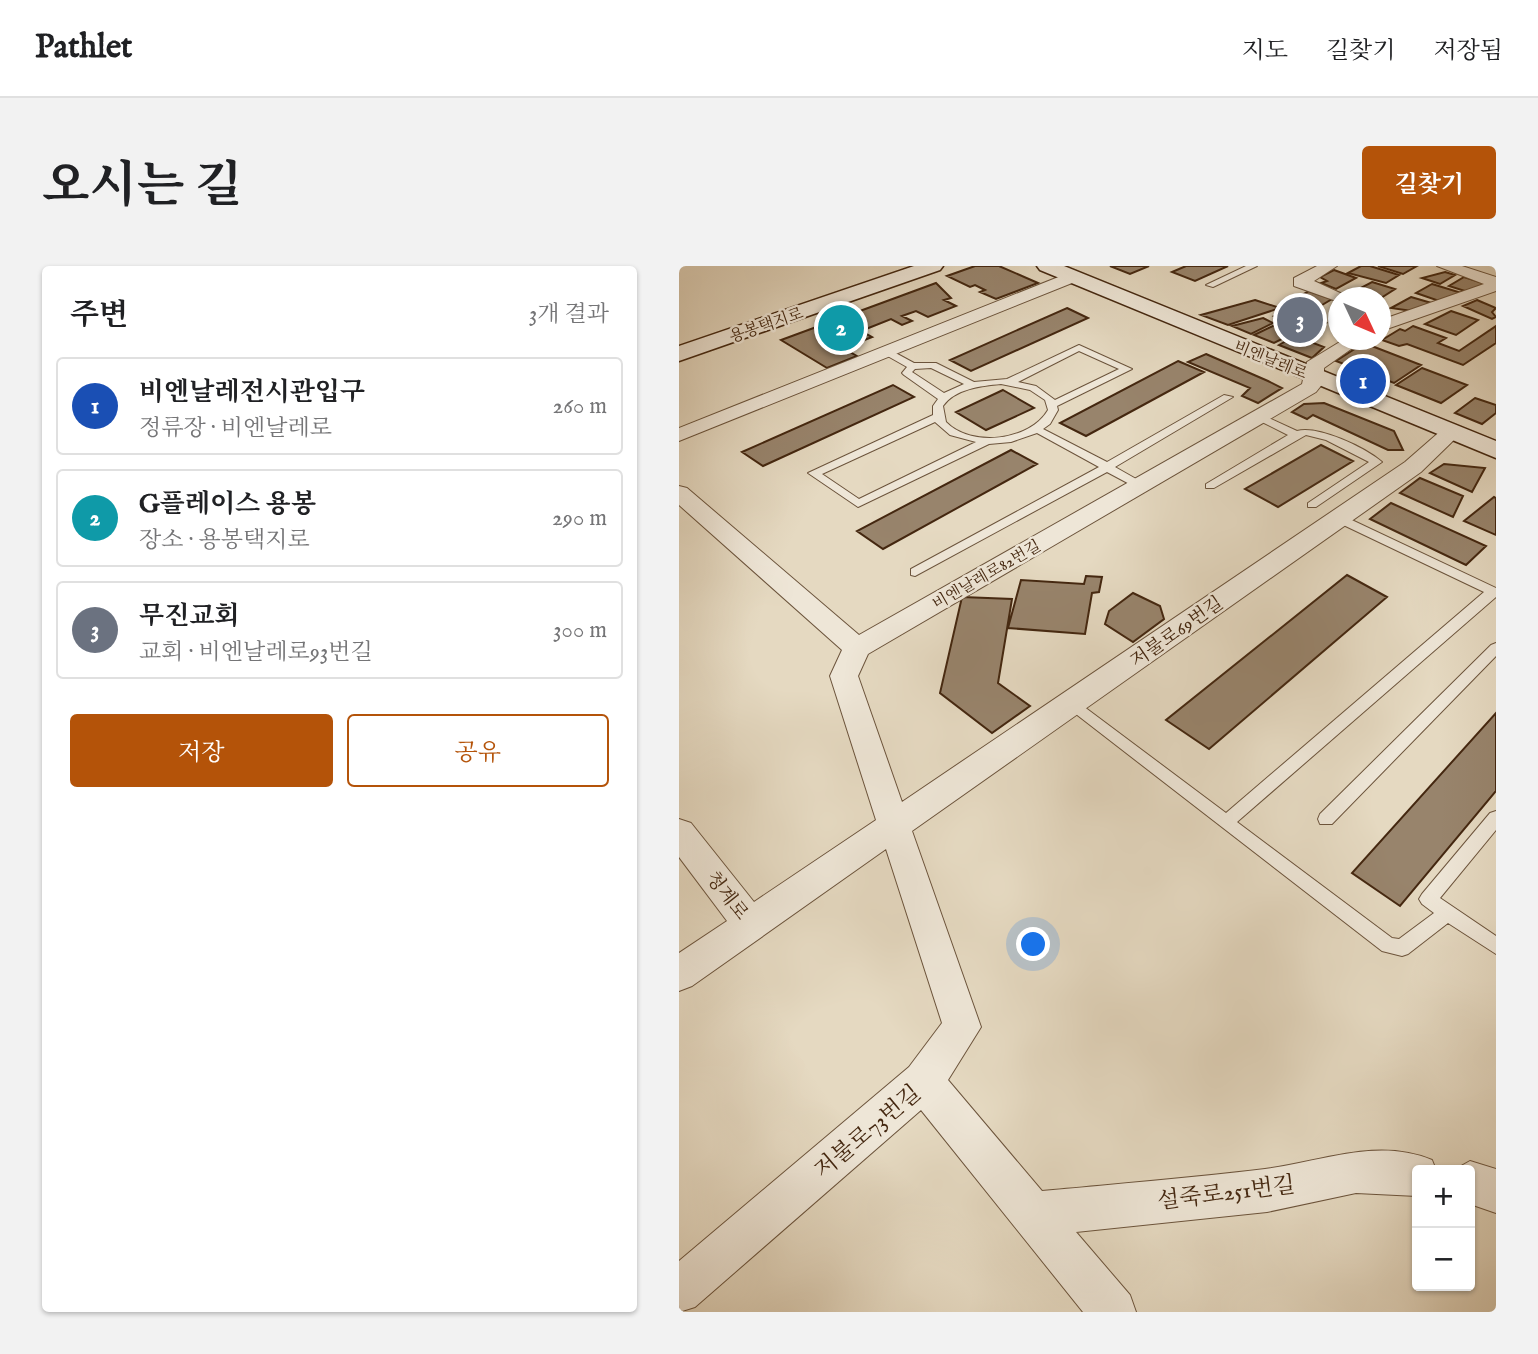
<!DOCTYPE html>
<html lang="ko">
<head>
<meta charset="utf-8">
<style>
	body { margin:0; font-family:"IM FELL English","Noto Serif KR",serif; background:#f2f2f2; color:#202124 }
	.controls { position:absolute; right:21px; bottom:21px; display:grid; overflow:hidden; border-radius:7px; box-shadow:0 2px 5px #0004 }
	.controls button { width:63px; height:63px; display:grid; place-items:center; padding:0; border:0; border-bottom:2px solid #e0e0e0; background:#fff; color:#202124; font:35px sans-serif }
	.compass { position:absolute; left:649px; top:21px; width:63px; height:63px; border-radius:50%; background:#fff; box-shadow:0 2px 5px #0004; rotate:134deg }
	.you { position:absolute; left:355px; top:679px; width:24px; height:24px; margin:-18px; border:5px solid #fff; border-radius:50%; background:#1a73e8; box-shadow:0 0 0 10px #1a73e833 }
	.badge { display:grid; place-items:center; width:46px; height:46px; border-radius:50%; background:#b45309; color:#fff; font-size:23px; font-weight:700 }
	.pin { position:absolute; translate:-50% -50%; border:4px solid #fff; box-shadow:0 2px 7px #0006 }
	.list { margin:0; padding:0; list-style:none }
	h2 { display:flex; justify-content:space-between; align-items:center; height:91px; margin:0; padding:0 28px; font-size:30px }
	h2 small { font-size:23px; font-weight:400; color:#757577 }
	.list li { display:grid; grid-template-columns:46px 1fr auto; gap:21px; align-items:center; box-sizing:border-box; height:98px; margin:0 14px 14px; padding:0 14px; border:2px solid #e0e0e0; border-radius:7px }
	.list b { display:block; font-size:26px; white-space:nowrap }
	.list p { margin:0; font-size:23px; white-space:nowrap; color:#757577 }
	.list em { font-size:23px; font-style:normal; color:#757577 }
	.actions { display:flex; gap:14px; padding:21px 28px }
	.actions a { flex:1; padding:16px 0; border:2px solid #b45309; border-radius:7px; text-align:center; font-size:24px; color:#b45309 }
	.actions .main { background:#b45309; color:#fff }
	.map { position:relative; flex:none; width:817px; height:1046px; overflow:hidden; border-radius:7px }
	header { display:flex; align-items:center; gap:42px; box-sizing:border-box; height:98px; padding:0 35px; background:#fff; border-bottom:2px solid #e0e0e0 }
	header strong { font-size:33px }
	nav { display:flex; gap:38px; margin-inline-start:auto; font-size:24px }
	.intro { display:flex; align-items:center; justify-content:space-between; box-sizing:border-box; height:168px; padding:0 42px }
	h1 { margin:0; font-size:49px }
	.button { padding:18px 32px; border-radius:7px; background:#b45309; color:#fff; font-size:24px; font-weight:700 }
	main { display:flex; gap:42px; padding:0 42px }
	aside { flex:1; background:#fff; border-radius:7px; box-shadow:0 2px 5px #0004 }
	.map>svg:first-child { display:block }
	.building { fill:#98846c; stroke:#442710; stroke-width:2 }
	.lines { fill:none; stroke-linecap:round; stroke-linejoin:round }
	.lane-casing { stroke:#6c543c; stroke-width:2 }
	.street-casing { stroke:#6c543c; stroke-width:2 }
	.secondary-casing { stroke:#442710; stroke-width:3 }
	.lane { fill:#eee6d7; fill-rule:evenodd }
	.street { fill:#eee6d7; fill-rule:evenodd }
	.secondary { fill:#eee6d7; fill-rule:evenodd }
	.labels { text-anchor:middle; stroke-width:5; stroke-linejoin:round; paint-order:stroke }
	.far-street-label { font-size:16px; fill:#442710; stroke:#eee6d7 }
	.street-label { font-size:19px; fill:#442710; stroke:#eee6d7 }
	.near-street-label { font-size:23px; fill:#442710; stroke:#eee6d7 }
</style>
</head>
<body>
<header>
<strong>Pathlet</strong>
<nav><a>지도</a><a>길찾기</a><a>저장됨</a></nav>
</header>
<div class="intro"><h1>오시는 길</h1><a class="button">길찾기</a></div>
<main>
<aside>
<h2>주변<small>3개 결과</small></h2>
<ul class="list">
<li><span class="badge" style="background:#1a4fb4">1</span><div><b>비엔날레전시관입구</b><p>정류장 · 비엔날레로</p></div><em>260 m</em></li>
<li><span class="badge" style="background:#0f9aa8">2</span><div><b>G플레이스 용봉</b><p>장소 · 용봉택지로</p></div><em>290 m</em></li>
<li><span class="badge" style="background:#6b7280">3</span><div><b>무진교회</b><p>교회 · 비엔날레로93번길</p></div><em>300 m</em></li>
</ul>
<div class="actions"><a class="main">저장</a><a>공유</a></div>
</aside>
<div class="map">
<svg width="817" height="1046" viewBox="0 0 817 1046">
	<rect width="100%" height="100%" fill="#e5d9c1"/>
	<filter id="stains"><feTurbulence type="fractalNoise" baseFrequency=".00286" numOctaves="4"/><feColorMatrix values="0 0 0 0 .2 0 0 0 0 .09 0 0 0 0 .02 0 0 0 .5 -.17"/></filter>
	<radialGradient id="worn" r=".72"><stop offset=".6" stop-color="#630" stop-opacity="0"/><stop offset="1" stop-color="#630" stop-opacity=".3"/></radialGradient>
	<path class="building" d="M296,0h24l39,17 -42,16 -16,-7 5,-2 -10,-5 -5,2 -23,-11z
		M431,0h39l-19,8z
		M507,0h42l-33,15 -23,-9z
		M682,0h9l29,9 -13,8 -38,-10z
		M699,0h39l-14,8z
		M655,4l22,8 -20,11 -15,-6 6,-2 -7,-4z
		M766,6l10,3 -15,9 -18,-6z
		M785,11l19,6 -1,4 -14,5 -19,-6z
		M693,16l23,7 -14,9 -28,-6z
		M257,17l15,15 -7,2 12,6 -28,11 -12,-6 -14,5 10,5 -10,4 -11,-6 -30,12 11,6 -20,8 -11,-6 -9,3 25,14 -30,12 -46,-28z
		M753,18l33,10 -23,8 -26,-9z
		M630,25l23,8 -20,12 -22,-6 4,-3 -3,-1z
		M732,31l24,7 -23,7 -21,-3z
		M576,34l25,8 -52,17 -27,-10z
		M798,34l19,8 -4,4 4,5 -4,2 -29,-13z
		M388,42l21,10 -117,53 -21,-11z
		M606,44l12,2 29,11 -14,8 -38,-15z
		M772,45l27,9 -22,15 -31,-11z
		M584,52l10,5 -22,11 -19,-8z
		M600,57l19,8 -24,12 -20,-8z
		M734,60l33,12 -8,5 21,8 37,-25v17l-33,22 -56,-21 -8,2 -17,-6 18,-11 5,2z
		M616,70l29,11 -12,11 -33,-13z
		M685,77l57,22 -27,18 -58,-22z
		M527,88l62,27 14,7 -24,15 -16,-7 8,-8 -62,-26z
		M499,95l26,11 -118,64 -26,-13z
		M743,102l45,17 -26,18 -45,-18z
		M214,119l21,12 -151,69 -21,-14z
		M324,124l31,18 -48,22 -30,-18z
		M796,132l21,7v8l-14,11 -27,-11z
		M645,137l70,28 9,19h-15l-75,-35 -6,4 -15,-7 12,-8z
		M642,179l32,16 -75,46 -33,-18z
		M332,184l26,14 -154,85 -26,-18z
		M765,198l41,4 -13,24 -42,-19z
		M741,212l43,18 -10,21 -53,-24z
		M815,231l2,1v37l-32,-14z
		M712,237l95,43 -20,19 -96,-46z
		M668,309l40,22 -178,152 -43,-29z
		M407,310l16,1 -3,15 -7,1 -7,41 -77,-6 13,-48 63,4z
		M454,327l27,13 4,13 -31,23 -28,-18 4,-13z
		M283,331l50,2 -14,84 32,23 -38,27 -52,-40z
		M817,447v78l-96,115 -48,-33z"/>
	<g class="lines">
		<defs>
			<path id="lane" d="M567,0h11l-44,21 -7,-2z
				M400,79l53,24 -75,37 1,4 -8,14 -7,5 64,33 117,-67 9,2 -118,70 30,17v4h-8l-30,-16 -192,104 -4,-1v-6l188,-102 -62,-34 -26,9 -22,2 -131,63 -50,-34 125,-58v-9l5,-7 -34,-24 -2,-2 5,-6 -23,-13v-4h6l24,13h22l38,19 33,-3zM400,85l40,18 -64,31 -19,-14 -18,-4zM252,102l33,16 -20,9 -32,-21 3,-3zM322,118l29,6 15,10 3,10c-18,31 -77,38 -102,12l-3,-16c12,-17 37,-20 58,-22zM256,156l15,13 26,7 -117,57 -37,-25z
				M581,148l37,17c21,-6 69,17 85,31l-66,45h-8v-4l61,-41 -43,-22 -20,-5 -92,53h-8v-4l82,-49 -32,-16v-4z
				M660,248l157,74v9l-259,225 155,116 7,1 35,-26 -12,-9 -3,-5 3,-5 68,-81 6,-2v19l-56,68 56,38v18l-48,-31 -40,31 -6,2 -20,-5 -319,-247 7,-5 5,1 151,113 258,-221 -149,-71v-6z
				M817,377v13l-164,168h-12l-2,-5 2,-5 171,-169z"/>
			<path id="street" d="M638,0h20l-23,15 37,17h-12v4l-45,-16v-8z
				M758,0h25l34,11v14l-115,40v-11l103,-36z
				M392,6l8,5 -2,4 -398,160v-13z
				M664,74h21l-40,28v14l-8,10 -448,262 -10,22 44,126 503,-340 39,-34h14l4,4 -4,4 -37,36 -509,359 69,196 -33,53 94,111c74,-7 149,-13 223,-22 55,-7 113,-32 167,-9l4,10h-19v26l-61,-3 -89,19 -191,20 54,63 6,17h-53l-162,-202 -226,197 -16,5v-51l230,-194 33,-44 -56,-174 -194,137 -13,5v-38l48,-32 -48,-64v-38l12,4 63,79 122,-82 -46,-144 12,-26 -163,-145v-19l8,2 172,147 443,-251 5,-22z
				M791,895l26,8v44l-26,-9v-34h-16z"/>
			<path id="secondary" d="M235,0h29l-3,4 -261,91v-15z
				M358,0h27l432,175v17l-456,-188z"/>
		</defs>
		<use href="#lane" class="lane-casing"/>
		<use href="#street" class="street-casing"/>
		<use href="#secondary" class="secondary-casing"/>
		<use href="#lane" class="lane"/>
		<use href="#street" class="street"/>
		<use href="#secondary" class="secondary"/>
	</g>
	<g class="labels">
		<g class="far-street-label">
			<text transform="translate(87 58) rotate(-19)" y="6">용봉택지로</text>
			<text transform="translate(592 93) rotate(22)" y="6">비엔날레로</text>
			<text transform="translate(307 308) rotate(-30)" y="6">비엔날레로82번길</text>
		</g>
		<g class="street-label">
			<text transform="translate(497 365) rotate(-35)" y="7">저불로69번길</text>
			<text transform="translate(49 629) rotate(52)" y="7">청계로</text>
		</g>
		<g class="near-street-label">
			<text transform="translate(188 865) rotate(-40)" y="8">저불로73번길</text>
			<text transform="translate(547 926) rotate(-7)" y="8">설죽로251번길</text>
		</g>
	</g>
	<rect width="100%" height="100%" filter="url(#stains)"/>
	<rect width="100%" height="100%" fill="url(#worn)"/>
</svg>
<div class="controls">
<button>+</button>
<button>−</button>
</div>
<svg class="compass" viewBox="-18 -18 36 36"><path d="M0-13l5 13h-10z" fill="#e53935"/><path d="M0 13l5-13h-10z" fill="#757577"/></svg>
<div class="you"></div>
<div class="pin badge" style="left:684px;top:115px;background:#1a4fb4">1</div>
<div class="pin badge" style="left:162px;top:62px;background:#0f9aa8">2</div>
<div class="pin badge" style="left:621px;top:54px;background:#6b7280">3</div>
</div>
</main>
</body>
</html>
